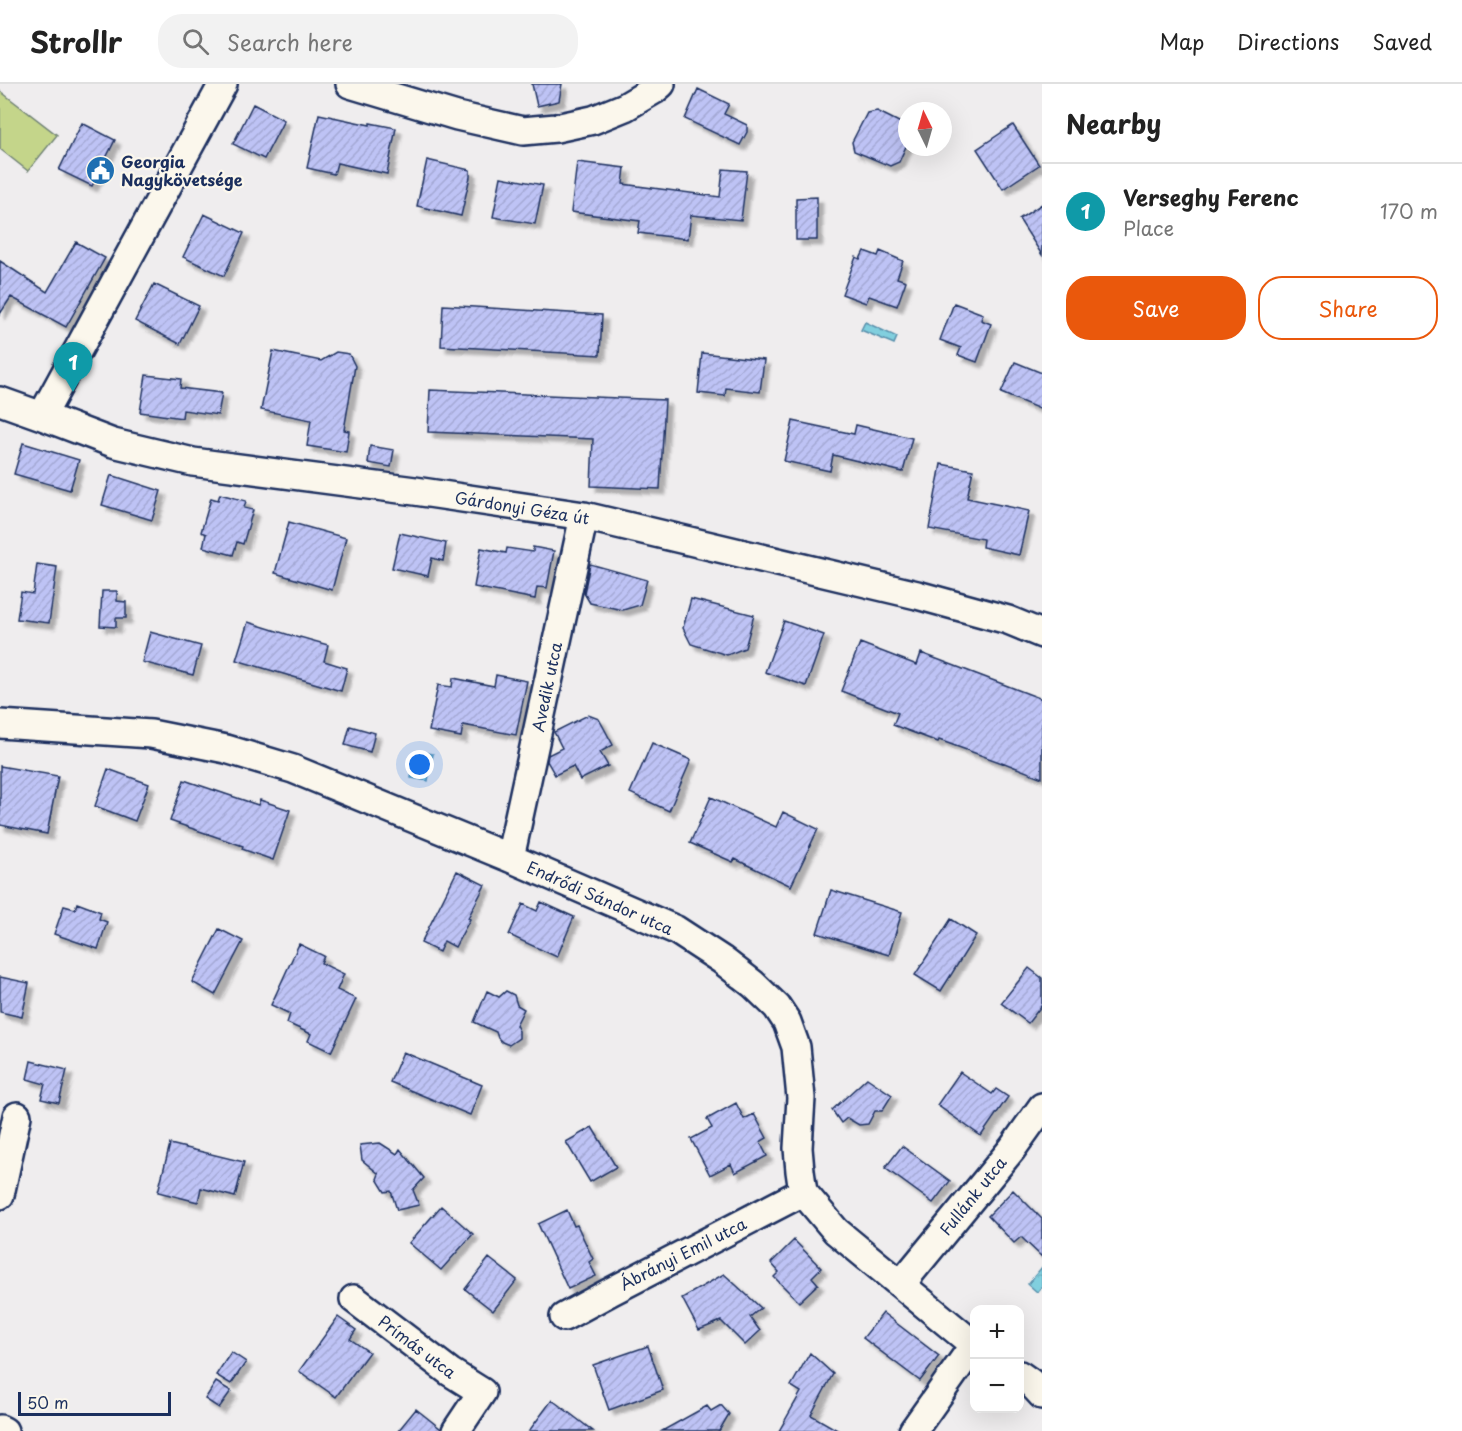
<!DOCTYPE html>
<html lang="en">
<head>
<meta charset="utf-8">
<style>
	body { margin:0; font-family:"Playpen Sans",sans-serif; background:#f2f2f2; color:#222 }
	.controls { position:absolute; right:18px; bottom:18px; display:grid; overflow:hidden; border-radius:12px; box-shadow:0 6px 24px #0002 }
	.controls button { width:54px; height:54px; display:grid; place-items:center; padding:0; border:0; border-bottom:2px solid #e0e0e0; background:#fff; color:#222; font:30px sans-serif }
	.compass { position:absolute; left:898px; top:18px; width:54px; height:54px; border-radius:50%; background:#fff; box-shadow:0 6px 24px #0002; rotate:355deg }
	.scale { position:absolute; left:18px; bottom:15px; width:153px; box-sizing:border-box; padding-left:6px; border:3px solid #1b2f5e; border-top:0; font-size:16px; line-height:21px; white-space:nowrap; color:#1b2f5e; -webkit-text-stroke:4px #fbf7ec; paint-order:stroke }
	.you { position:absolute; left:420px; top:681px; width:21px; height:21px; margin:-15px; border:4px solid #fff; border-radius:50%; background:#1a73e8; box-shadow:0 0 0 9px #1a73e833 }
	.badge { display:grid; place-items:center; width:39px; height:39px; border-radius:50%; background:#ea580c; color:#fff; font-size:20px; font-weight:700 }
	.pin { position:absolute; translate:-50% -50px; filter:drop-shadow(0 2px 3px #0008) }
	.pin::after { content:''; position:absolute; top:32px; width:21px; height:18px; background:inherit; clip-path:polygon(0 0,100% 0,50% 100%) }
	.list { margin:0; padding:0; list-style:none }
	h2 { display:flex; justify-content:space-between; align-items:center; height:78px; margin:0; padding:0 24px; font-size:26px }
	h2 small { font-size:20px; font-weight:400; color:#767676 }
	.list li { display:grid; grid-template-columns:39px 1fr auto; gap:18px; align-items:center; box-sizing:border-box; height:96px; padding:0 24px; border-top:2px solid #e0e0e0 }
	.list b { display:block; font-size:22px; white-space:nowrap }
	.list p { margin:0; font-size:20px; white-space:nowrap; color:#767676 }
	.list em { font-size:20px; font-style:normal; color:#767676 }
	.actions { display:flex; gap:12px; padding:18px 24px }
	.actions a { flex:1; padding:14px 0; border:2px solid #ea580c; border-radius:24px; text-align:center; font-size:21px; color:#ea580c }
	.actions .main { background:#ea580c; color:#fff }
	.icon { flex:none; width:33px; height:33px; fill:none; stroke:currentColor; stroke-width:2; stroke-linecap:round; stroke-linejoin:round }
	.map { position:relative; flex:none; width:1042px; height:1347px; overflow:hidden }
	header { display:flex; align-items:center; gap:36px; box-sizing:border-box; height:84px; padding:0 30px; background:#fff; border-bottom:2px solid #e0e0e0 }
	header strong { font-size:28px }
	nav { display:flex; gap:33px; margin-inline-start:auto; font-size:21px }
	.search { width:420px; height:54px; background:#f2f2f2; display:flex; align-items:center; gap:15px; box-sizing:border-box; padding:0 21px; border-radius:24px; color:#767676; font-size:22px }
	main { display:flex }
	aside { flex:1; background:#fff }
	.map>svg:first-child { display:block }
	.green { fill:#c4d58a; stroke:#708274; stroke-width:1.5 }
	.water { fill:url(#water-ripples); stroke:#588fab; stroke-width:1.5 }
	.building { fill:url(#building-hatch); stroke:#1b2f5e; stroke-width:1.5; filter:url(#shadow) }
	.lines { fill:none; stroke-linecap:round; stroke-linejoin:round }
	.minor-casing { stroke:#1b2f5e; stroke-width:32 }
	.minor { stroke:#fbf7ec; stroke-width:27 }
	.labels { text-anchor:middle; stroke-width:4.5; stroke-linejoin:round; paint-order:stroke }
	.poi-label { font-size:16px; font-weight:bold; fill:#1b2f5e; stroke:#fbf7ec; text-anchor:start }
	.street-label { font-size:16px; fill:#1b2f5e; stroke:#fbf7ec }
</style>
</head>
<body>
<header>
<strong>Strollr</strong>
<div class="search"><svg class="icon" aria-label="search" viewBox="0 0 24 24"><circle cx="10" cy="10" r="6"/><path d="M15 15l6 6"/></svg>Search here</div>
<nav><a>Map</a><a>Directions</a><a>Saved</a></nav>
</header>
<main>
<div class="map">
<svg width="1042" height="1347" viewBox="0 0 1042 1347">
	<defs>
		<pattern id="water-ripples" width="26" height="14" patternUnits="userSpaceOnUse" patternTransform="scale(1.5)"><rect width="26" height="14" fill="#81cfde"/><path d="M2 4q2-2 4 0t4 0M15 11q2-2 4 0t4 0" fill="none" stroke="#6fb2c1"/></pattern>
		<pattern id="building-hatch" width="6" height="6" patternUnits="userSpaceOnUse" patternTransform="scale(1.5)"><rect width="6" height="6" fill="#bec3f5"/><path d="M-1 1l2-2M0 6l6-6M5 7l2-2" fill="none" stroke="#a3a8d4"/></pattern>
		<filter id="shadow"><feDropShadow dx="5.5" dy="5.5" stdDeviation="1.5" flood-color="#0004"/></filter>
	</defs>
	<rect width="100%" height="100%" fill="#efedee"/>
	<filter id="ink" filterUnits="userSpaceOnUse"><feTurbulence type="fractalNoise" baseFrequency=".0167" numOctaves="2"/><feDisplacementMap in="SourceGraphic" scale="12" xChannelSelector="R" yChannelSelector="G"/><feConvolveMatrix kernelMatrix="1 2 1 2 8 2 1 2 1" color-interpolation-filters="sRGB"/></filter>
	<g filter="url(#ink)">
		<path class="green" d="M0,7l57,44 -29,36 -28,-22z"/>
		<path class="water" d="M865,238l32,15 -3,7 -33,-14z
			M416,667l17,3 -5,27 -17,-3z
			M1042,1183v20l-5,5 -9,-8z"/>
		<path class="building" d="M532,0h30l-3,17 -22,5z
			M698,5l31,15 -5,10 23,11v7l-7,13 -55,-26z
			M253,20l31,16 -20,39 -31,-15z
			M877,27l30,15v18l-8,18 -9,4 -36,-15 -2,-9 15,-29z
			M319,30l51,11v-2l26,5 -9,46 -50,-11 -3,11 -27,-6z
			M82,39l33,17 -23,46 -33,-16z
			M1013,41l26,40 -36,24 -26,-40z
			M427,76l43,10v7l-9,39 -44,-10z
			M577,78l48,6 -2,16 97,13 3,-28 24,2 -6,49 -50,-5 -3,24 -50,-6 2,-12 -69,-9z
			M501,93l42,8 -8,39 -42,-7z
			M817,113v43h-21v-42z
			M1042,120v51l-23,-36z
			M204,130l40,19 -20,43 -41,-19z
			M76,158l29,16 -39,69 -55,-30 -11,17v-53l47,31z
			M864,167l14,5 2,-5 23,10 -6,17 9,3 -9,25 -28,-10 -3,7 -24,-9 14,-37 4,2z
			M154,200l45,22 -19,38 -45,-23z
			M954,219l29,11 -2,6 10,4 -14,38 -19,-7 3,-7 -21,-8z
			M443,221l159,10 -2,40 -159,-9z
			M273,267l48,10 15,-9 13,2 6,12 -11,64 5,1 -3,21 -39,-6 4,-26 -50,-10z
			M702,269l62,7 -4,32 -34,-4 -1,8 -27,-3z
			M1015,278l27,11v37l-41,-17z
			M146,291l35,4 -1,9 42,5 -4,22 -35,-5 -1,8 -42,-6z
			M430,306l235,10 -5,89 -69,-3 2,-47 -165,-7z
			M793,337l61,13 2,-9 56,13 -9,34 -70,-17 -3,16 -46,-10z
			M23,359l56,17 -9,30 -56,-16z
			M370,362l24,4 -3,17 -23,-4z
			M941,380l32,6 -6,28 62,13 -10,44 -37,-8 1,-8 -54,-10z
			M111,391l50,16 -9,29 -50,-15z
			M220,410l26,7 -2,7 9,2 -10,34 -6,-2 -4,13 -30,-8 3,-13 -5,-2 10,-34 7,2z
			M289,438l57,16 -14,52 -57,-17z
			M400,449l46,10 -3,18 -11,-3 -4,18 -36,-8z
			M533,463l21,4 -7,37 -10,-1 -2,12 -61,-12 7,-39 25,5 1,-5 26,4z
			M37,480l20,3 -8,56 -32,-4 4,-27 12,2z
			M590,480l57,16 -7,25 -17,5 -33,-7 -6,-10z
			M102,507h15v10l9,1v16h-10v9l-16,-1z
			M691,515l63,16 -9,33 -18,7 -36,-11 -8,-16z
			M784,537l40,14 -18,51 -41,-14z
			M248,538l51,16 1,-1 28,8 -4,16 23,7 -6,23 -105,-31z
			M150,548l51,14 -8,29 -51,-13z
			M860,559l57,22 4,-12 121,46v79l-40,-16v1l-63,-23 -1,2 -45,-17 5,-12 -57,-22z
			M496,591l31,6 -11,54 -53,-10 -2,12 -32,-6 9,-46 14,2 1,-9 41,8z
			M588,631l11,4 14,26 -13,7 8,14 -28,14 -7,-14 -18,9 -8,-14 1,-6 14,-7 -8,-16z
			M350,642l25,7 -5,19 -25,-7z
			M652,659l39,17 -22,51 -39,-18z
			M0,682l58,10 -11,58 -47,-9z
			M108,685l41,15 -14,37 -40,-15z
			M184,696l74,25 2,-5 30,10 -17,50 -31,-11 1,-3 -73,-25z
			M711,713l65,30 7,-15 35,17 -27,57 -56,-27 -2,3 -43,-19z
			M457,787l28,14 -17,33 2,1 -15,28 -11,-6 -5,11 -18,-9z
			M831,806l71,22 -13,43 -72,-22z
			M541,818l33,15 -17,40 -48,-22 14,-31 14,7z
			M77,819l24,9 -2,7 8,3 -9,27 -44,-15 10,-28 11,3z
			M951,835l25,16 -35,56 -26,-16z
			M219,845l24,12 -28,54 -23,-13z
			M299,860l25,12 -3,7 23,11 -7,16 19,9 -25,53 -23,-11 3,-7 -24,-11 3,-9 -19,-9z
			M1029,884l13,10v27l-14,18 -27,-20z
			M0,893l29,6 -7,34 -22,-5z
			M487,907l12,6 7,-6 8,4 3,10 7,4 -8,16 3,6v7l-10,7 -7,-3 -4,-4 -2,-6 -22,-10z
			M403,968l79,33 -12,30 -80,-33z
			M31,977l36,9 -8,33 -18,-4 4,-15 -18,-5z
			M960,988l32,22 4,-5 12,8 -27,39 -44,-31z
			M867,994l25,17 -10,16h-7l-7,13 -9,1 -12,-7 -6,5 -9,-13z
			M736,1019l8,16 10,-5 13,24 -7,4 7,14 -32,17 -4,-9 -21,11 -19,-36 21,-11 -5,-9z
			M592,1043l24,40 -26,15 -24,-40z
			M380,1059l17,11 3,-5 24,29 -11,12 6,15 -22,5 -6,-19 -6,1 -8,-13 2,-5 -17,-14 -2,-15z
			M170,1060l74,18 -9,35 -34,-9 -3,14 -40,-10z
			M902,1062l48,35 -17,22 -48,-35z
			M1013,1106l29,29v38l-21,-20 -7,6 -26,-27z
			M441,1122l32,28 -32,36 -32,-27z
			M567,1126l7,16 3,-1 16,34 -4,3 7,14 -28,13 -30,-65z
			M794,1156l27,28 -9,9 6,7 -19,18 -25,-25 5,-5 -8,-9z
			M489,1174l28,22 -24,31 -28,-22z
			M724,1190l37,34 -11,9 10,14 -15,14 -24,-24 -22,9 -17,-32z
			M883,1229l56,43 -19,25 -57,-43z
			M338,1233l18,13 -6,9 19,13 -33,45 -37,-26z
			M648,1262l15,44 -54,20 -16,-45z
			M231,1268l15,10 -15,22 -15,-9z
			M810,1269l23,21 -22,41 28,16h-60l22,-39 -10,-6z
			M216,1298l15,9 -12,17 -14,-9z
			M552,1316l16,12 25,19h-64z
			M721,1321l8,9 -10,17h-57l45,-25 4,5z
			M416,1325l25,20 -1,2h-42z"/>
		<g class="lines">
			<defs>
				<path id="minor" d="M350,0l107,32 66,15 33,-3 37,-8 32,-13 29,-17 7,-6
					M0,317l42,15 71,27 80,19 222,29 169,25 333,79 91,25 34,14
					M42,332l181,-332
					M0,640l151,10 75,15 67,20 217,89 166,72 46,30 31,24 24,23 10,15 9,25 5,51 -3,50 2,23 3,21 33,39 138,114 -61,86
					M510,774l74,-342
					M0,1111l17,-79
					M901,1200l111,-135 30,-42
					M354,1215l96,73 32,20 -26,39
					M564,1233l48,-26 191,-99
					M1020,1291l10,7 12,13
					M0,1345l4,2"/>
			</defs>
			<use href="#minor" class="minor-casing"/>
			<use href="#minor" class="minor"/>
		</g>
	</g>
	<defs>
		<symbol id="civic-disc" viewBox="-11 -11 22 22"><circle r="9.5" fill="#1f6fb2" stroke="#fbf7ec"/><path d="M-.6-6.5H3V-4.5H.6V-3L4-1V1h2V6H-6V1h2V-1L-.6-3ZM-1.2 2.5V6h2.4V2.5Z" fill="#fff"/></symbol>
	</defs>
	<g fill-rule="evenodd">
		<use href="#civic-disc" x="84" y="70" width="33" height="33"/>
	</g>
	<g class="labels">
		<g class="poi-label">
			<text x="121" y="84">Georgia<tspan x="121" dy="18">Nagykövetsége</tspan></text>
		</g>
		<g class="street-label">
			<text transform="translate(522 424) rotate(9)" y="6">Gárdonyi Géza út</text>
			<text transform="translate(547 603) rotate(-78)" y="6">Avedik utca</text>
			<text transform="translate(600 814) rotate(24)" y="6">Endrődi Sándor utca</text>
			<text transform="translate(973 1112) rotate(-51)" y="6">Fullánk utca</text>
			<text transform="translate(683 1170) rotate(-27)" y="6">Ábrányi Emil utca</text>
			<text transform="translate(417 1263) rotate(37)" y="6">Prímás utca</text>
		</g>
	</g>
</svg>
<div class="controls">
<button>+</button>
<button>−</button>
</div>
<svg class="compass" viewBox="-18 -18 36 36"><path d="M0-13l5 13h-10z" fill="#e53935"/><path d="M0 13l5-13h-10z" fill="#767676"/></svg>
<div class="scale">50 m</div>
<div class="you"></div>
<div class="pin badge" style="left:73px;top:308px;background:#0f9aa8">1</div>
</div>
<aside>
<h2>Nearby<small></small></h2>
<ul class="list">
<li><span class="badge" style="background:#0f9aa8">1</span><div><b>Verseghy Ferenc</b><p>Place</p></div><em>170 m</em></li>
</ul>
<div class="actions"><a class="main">Save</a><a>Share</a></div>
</aside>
</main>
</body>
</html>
